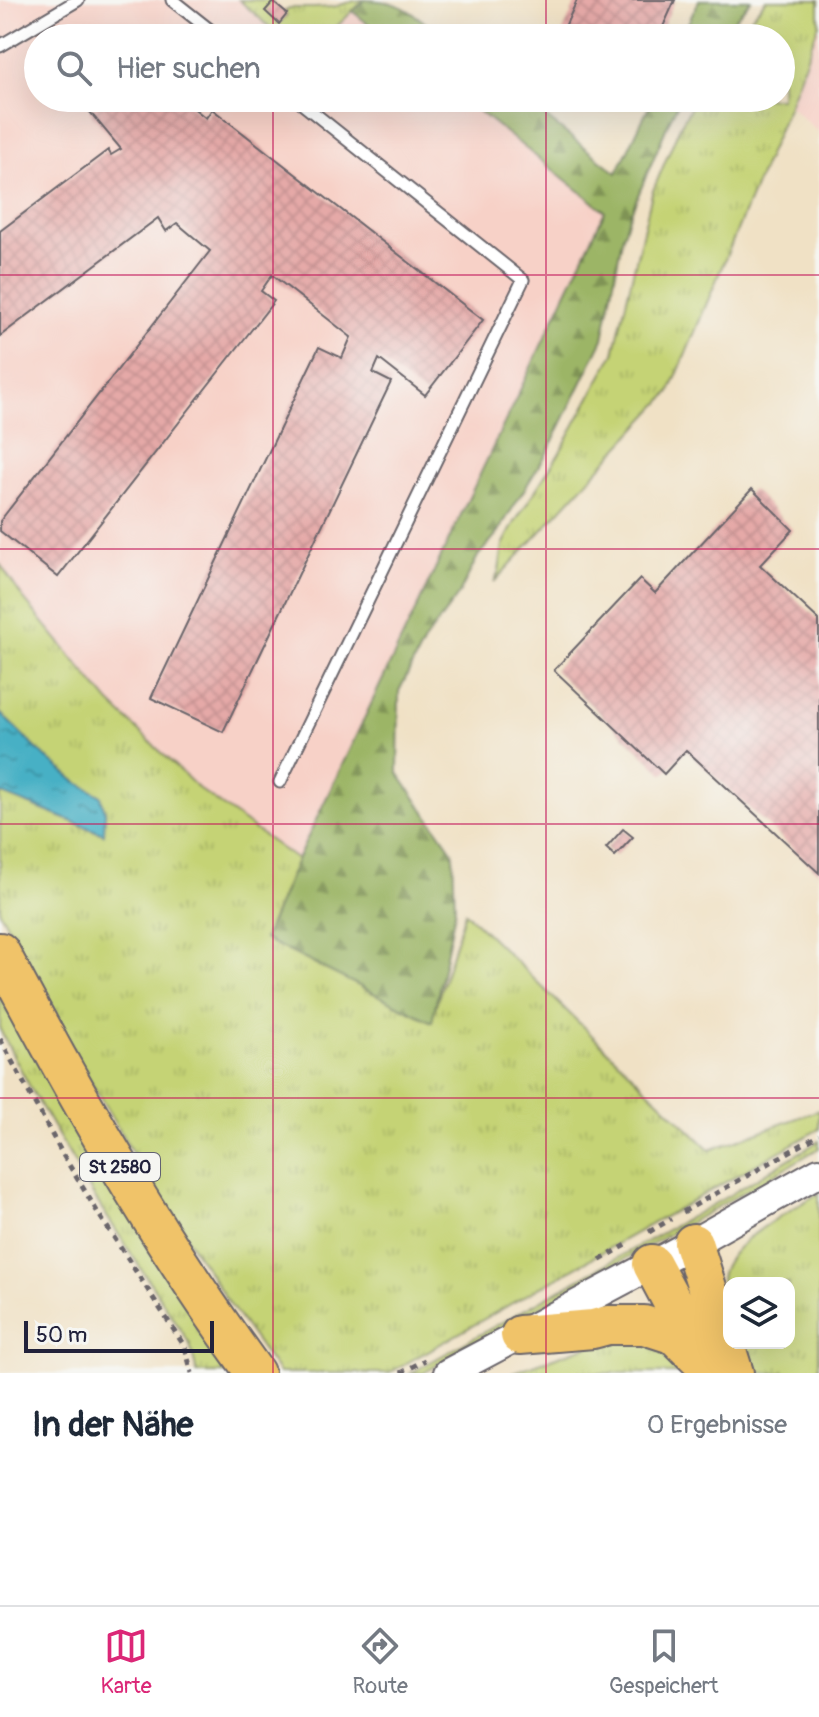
<!DOCTYPE html>
<html lang="de">
<head>
<meta charset="utf-8">
<style>
	body { margin:0; font-family:Pangolin,sans-serif; background:#f2f2f3; color:#1f2937 }
	.controls { position:absolute; right:24px; bottom:24px; display:grid; overflow:hidden; border-radius:16px; box-shadow:0 8px 32px #0002 }
	.controls button { width:72px; height:72px; display:grid; place-items:center; padding:0; border:0; border-bottom:2px solid #e0e1e3; background:#fff; color:#1f2937; font:40px sans-serif }
	.scale { position:absolute; left:24px; bottom:20px; width:190px; box-sizing:border-box; padding-left:8px; border:4px solid #22223b; border-top:0; font-size:22px; line-height:28px; white-space:nowrap; color:#22223b; -webkit-text-stroke:6px #f6f6f2; paint-order:stroke }
	.list { margin:0; padding:0; list-style:none }
	h2 { display:flex; justify-content:space-between; align-items:center; height:104px; margin:0; padding:0 32px; font-size:34px }
	h2 small { font-size:26px; font-weight:400; color:#747a83 }
	.icon { flex:none; width:44px; height:44px; fill:none; stroke:currentColor; stroke-width:2; stroke-linecap:round; stroke-linejoin:round }
	.map { position:relative; flex:none; width:819px; height:1373px; overflow:hidden }
	.search { position:absolute; background:#fff; box-shadow:0 8px 32px #0002; left:24px; right:24px; top:24px; height:88px; display:flex; align-items:center; gap:20px; box-sizing:border-box; padding:0 28px; border-radius:44px; color:#747a83; font-size:30px }
	.sheet { height:232px; background:#fff }
	nav { display:flex; justify-content:space-around; align-items:center; box-sizing:border-box; height:112px; border-top:2px solid #e0e1e3; background:#fff; font-size:22px; color:#747a83 }
	nav a { display:grid; justify-items:center; gap:4px }
	nav .on { color:#db2777 }
	.map>svg:first-child { display:block }
	.built { fill:#f7d1c7 }
	.grass { fill:url(#grass-tufts); stroke:#747a58; stroke-width:2 }
	.forest { fill:url(#forest-firs); stroke:#5f6c50; stroke-width:2 }
	.water { fill:url(#water-ripples); stroke:#346980; stroke-width:2 }
	.building { fill:url(#building-cross-hatch) }
	.lines { fill:none; stroke-linecap:round; stroke-linejoin:round }
	.service-casing { stroke:#6a656b; stroke-width:15 }
	.tertiary-casing { stroke:#6a656b; stroke-width:32 }
	.trunk-casing { stroke:#6a656b; stroke-width:42 }
	.path { stroke:#6a656b; stroke-width:5; stroke-dasharray:6 6; stroke-linecap:butt }
	.service { stroke:#fff; stroke-width:11 }
	.tertiary { stroke:#fff; stroke-width:28 }
	.trunk { stroke:#f0c369; stroke-width:38 }
	.grid { fill:none; stroke:#c2185b; stroke-width:2; stroke-opacity:0.55 }
	.labels { text-anchor:middle; stroke-width:6; stroke-linejoin:round; paint-order:stroke }
	.shield { fill:#f6f6f2; stroke:#626272; stroke-width:2 }
	.shield-label { font-size:18px; font-weight:bold; fill:#22223b }
</style>
</head>
<body>
<div class="map">
<svg width="819" height="1373" viewBox="0 0 819 1373">
	<defs>
		<pattern id="grass-tufts" width="24" height="20" patternUnits="userSpaceOnUse" patternTransform="scale(2)"><rect width="24" height="20" fill="#c5d375"/><path d="M3 7l-1-3M5 7V3M7 7l1-3M15 17l-1-3M17 17v-4M19 17l1-3" fill="none" stroke="#a9b566"/></pattern>
		<pattern id="forest-firs" width="22" height="20" patternUnits="userSpaceOnUse" patternTransform="scale(2)"><rect width="22" height="20" fill="#9cb566"/><path d="M5 1l3.5 6h-7zM16 11l3.5 6h-7z" fill="#7f9355"/></pattern>
		<pattern id="water-ripples" width="26" height="14" patternUnits="userSpaceOnUse" patternTransform="scale(2)"><rect width="26" height="14" fill="#46b0c5"/><path d="M2 4q2-2 4 0t4 0M15 11q2-2 4 0t4 0" fill="none" stroke="#3a8fa1"/></pattern>
		<pattern id="building-cross-hatch" width="8" height="8" patternUnits="userSpaceOnUse" patternTransform="scale(2)"><rect width="8" height="8" fill="#e5a9a7"/><path d="M0 0l8 8M0 8l8-8" fill="none" stroke="#c49191"/></pattern>
	</defs>
	<rect width="100%" height="100%" fill="#f6f6f2"/>
	<filter id="ink" filterUnits="userSpaceOnUse"><feTurbulence type="fractalNoise" baseFrequency=".0125" numOctaves="2"/><feDisplacementMap in="SourceGraphic" scale="16" xChannelSelector="R" yChannelSelector="G"/><feConvolveMatrix kernelMatrix="1 2 1 2 8 2 1 2 1" color-interpolation-filters="sRGB"/></filter>
	<filter id="wash" filterUnits="userSpaceOnUse"><feTurbulence type="fractalNoise" baseFrequency=".006" numOctaves="4" result="noise"/><feDisplacementMap in="SourceGraphic" scale="32" xChannelSelector="R" yChannelSelector="G"/><feGaussianBlur stdDeviation="1.8" result="paint"/><feColorMatrix in="noise" values="0 0 0 0 0 0 0 0 0 0 0 0 0 0 0 0 0 1.4 0 .05"/><feComposite in="paint" operator="in"/></filter>
	<g filter="url(#wash)">
		<rect width="100%" height="100%" fill="#f0e1c5"/>
		<path class="built" d="M0,0h239l43,38h-244v60h424l144,113 -309,649 -98,-71 -90,-87 -86,-104 -23,-34z
			M353,12l33,26h-61z
			M819,24v109l-30,-28z"/>
		<path class="grass" d="M239,0h32l2,2 6,21 8,-8 -3,-3 5,-4c16,0 33,1 48,-2 10,-3 17,-6 27,-6l-39,38h-43z
			M766,0h53v24l-30,81 -119,287 -176,190 5,-11 4,-26 12,-23 44,-68 55,-101 38,-160 28,-67 16,-28h85v-60h-47z
			M0,564l23,34 86,104 90,87 98,71 -33,79 167,82 34,-109 245,238 109,-40v19l-430,244h-110l-48,-67 -84,-128 -67,-115 -80,-151v-119l103,41 -2,-38 -26,-15 -35,-29 -40,-39z
			M0,989l234,384h-37l-7,-29 -95,-146 -64,-109 -31,-59z
			M819,1141v7l-52,31 -344,194h-12l317,-177z
			M819,1193v180h-69l-12,-30h51v-60h-60v35c-3,-12 -9,-26 -8,-38 1,-36 71,-70 98,-87z
			M647,1334l52,39h-188c44,-15 90,-35 136,-39z"/>
		<path class="forest" d="M364,0c41,0 50,15 80,38h-58l-33,-26z
			M699,0h52l-32,38h-38z
			M462,98h59l96,75 36,-75h28l-11,21 -41,98 -7,22 -19,100 -56,114 -51,82 -18,21 -19,38 -34,46 -26,51 -1,82 55,79 2,60 -23,110 -168,-83 33,-79 308,-649z"/>
		<path class="water" d="M0,713l40,39 35,29 26,15 4,17 -1,21 -104,-41z"/>
		<g id="blocks">
			<path class="building" d="M577,0h98l-17,38h-98z
				M273,2l14,12 -8,10 -14,-13z
				M105,98h92l-6,8 15,12 6,-9 271,211 -58,75 -46,-36 -6,14 18,9 -168,350 -72,-34 168,-351 23,11 9,-21 -79,-62 -11,16 13,10 -216,276 -58,-46v-10l210,-270 -33,-28 -11,8 -8,-13 -158,118v-105l108,-81 3,5 10,-6 -32,-38z
				M752,489l41,41 -33,35 59,55v253l-133,-123 -22,24 -110,-104 86,-91 15,14z
				M623,829l10,8 -18,19 -9,-8z"/>
		</g>
	</g>
	<g filter="url(#ink)">
		<use href="#blocks" fill-opacity="0" stroke="#6a656b" stroke-width="2"/>
		<g class="lines">
			<defs>
				<path id="service" d="M172,0l48,38
					M0,46l78,-46
					M280,782l243,-502 -228,-182"/>
				<path id="tertiary" d="M448,1373l245,-130 126,-71"/>
				<path id="trunk" d="M0,952c76,145 158,288 255,421
					M693,1243l41,130
					M652,1264l47,88
					M520,1335l73,-6 15,-4h36l31,10 38,38"/>
			</defs>
			<use href="#service" class="service-casing"/>
			<use href="#tertiary" class="tertiary-casing"/>
			<use href="#trunk" class="trunk-casing"/>
			<path class="path" d="M0,1039l63,116 37,61 85,131 7,26
				M683,1212l136,-77
				M649,1232l22,-13
				M600,1260l30,-17
				M401,1373l24,-13"/>
			<use href="#service" class="service"/>
			<use href="#tertiary" class="tertiary"/>
			<use href="#trunk" class="trunk"/>
		</g>
	</g>
	<path class="grid" d="M273,0v38M546,0v38M273,98v1275M546,98v1275M0,275h819M0,549h819M0,824h819M0,1098h819"/>
	<g class="labels">
		<rect class="shield" x="80" y="1153" width="80" height="28" rx="6"/>
		<g class="shield-label">
			<text x="120" y="1173">St 2580</text>
		</g>
	</g>
</svg>
<div class="controls">
<button><svg class="icon" aria-label="layers" viewBox="0 0 24 24"><path d="M12 4l9 5-9 5-9-5zM3 14l9 5 9-5"/></svg></button>
</div>
<div class="scale">50 m</div>
<div class="search"><svg class="icon" aria-label="search" viewBox="0 0 24 24"><circle cx="10" cy="10" r="6"/><path d="M15 15l6 6"/></svg>Hier suchen</div>
</div>
<section class="sheet">
<h2>In der Nähe<small>0 Ergebnisse</small></h2>
<ul class="list">
</ul>
</section>
<nav>
<a class="on"><svg class="icon" aria-label="map" viewBox="0 0 24 24"><path d="M3 6l6-2 6 2 6-2v14l-6 2-6-2-6 2zM9 4v14M15 6v14"/></svg>Karte</a>
<a><svg class="icon" aria-label="directions" viewBox="0 0 24 24"><path d="M12 3l9 9-9 9-9-9zM9 14v-3h6M13 9l2 2-2 2"/></svg>Route</a>
<a><svg class="icon" aria-label="saved" viewBox="0 0 24 24"><path d="M7 4h10v16l-5-4-5 4z"/></svg>Gespeichert</a>
</nav>
</body>
</html>
